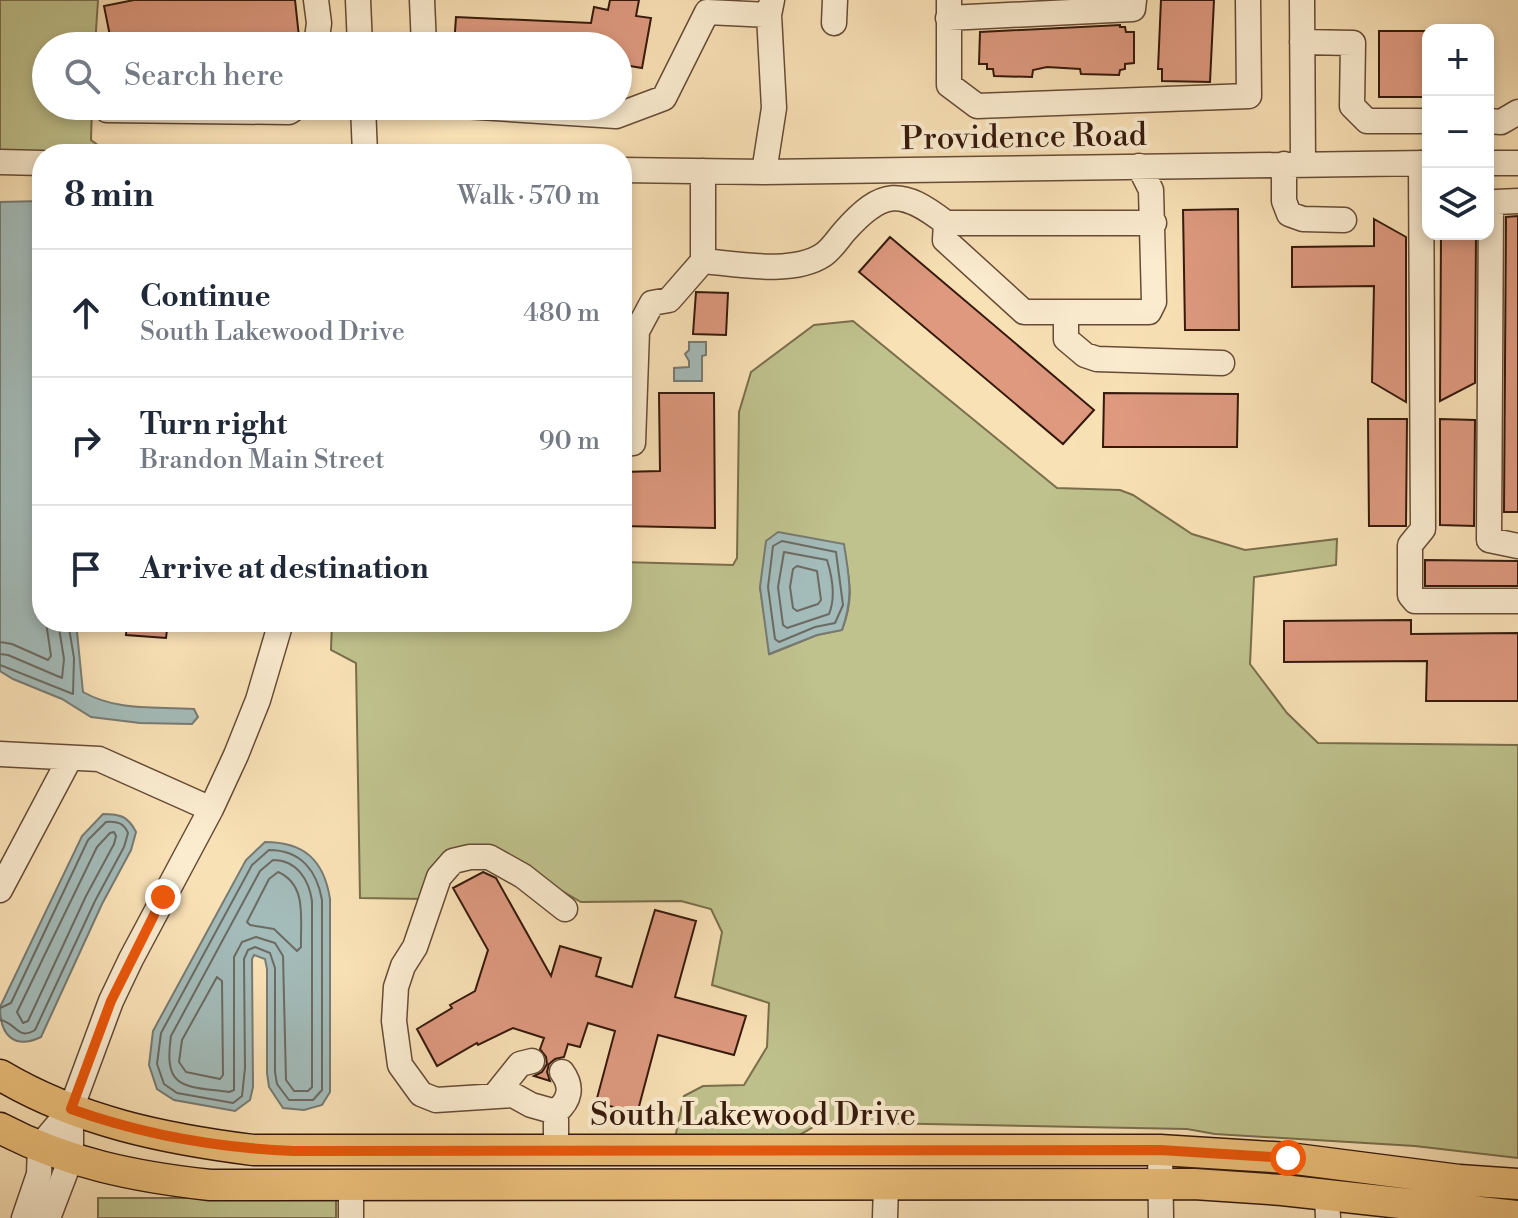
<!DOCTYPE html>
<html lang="en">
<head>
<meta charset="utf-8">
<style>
	body { margin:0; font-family:"Libre Bodoni",serif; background:#f2f2f3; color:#1f2937 }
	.controls { position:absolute; right:24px; top:24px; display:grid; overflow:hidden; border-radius:16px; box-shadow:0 4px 12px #0003 }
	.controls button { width:72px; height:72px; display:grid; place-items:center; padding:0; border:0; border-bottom:2px solid #e0e1e3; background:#fff; color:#1f2937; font:40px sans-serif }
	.stop { position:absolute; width:24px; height:24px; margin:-18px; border:6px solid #ea580c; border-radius:50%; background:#fff }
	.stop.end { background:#ea580c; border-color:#fff; box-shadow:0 2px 8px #0008 }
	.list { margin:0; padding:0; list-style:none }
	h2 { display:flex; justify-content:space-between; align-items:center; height:104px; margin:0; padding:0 32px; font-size:34px }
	h2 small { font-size:26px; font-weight:400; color:#747a83 }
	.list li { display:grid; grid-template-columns:52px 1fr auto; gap:24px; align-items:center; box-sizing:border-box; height:128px; padding:0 32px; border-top:2px solid #e0e1e3 }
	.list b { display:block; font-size:30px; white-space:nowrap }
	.list p { margin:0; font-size:26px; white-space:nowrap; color:#747a83 }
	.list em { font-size:26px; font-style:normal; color:#747a83 }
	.icon { flex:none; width:44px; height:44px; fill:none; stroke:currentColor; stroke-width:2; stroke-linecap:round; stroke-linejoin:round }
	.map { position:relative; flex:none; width:1518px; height:1218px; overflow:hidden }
	.search { position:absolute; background:#fff; box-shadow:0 4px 12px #0003; left:32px; top:32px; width:600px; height:88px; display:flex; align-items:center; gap:20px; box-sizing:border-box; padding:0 28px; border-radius:44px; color:#747a83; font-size:30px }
	.panel { position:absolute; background:#fff; box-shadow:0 4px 12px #0003; left:32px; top:144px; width:600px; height:488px; border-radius:32px }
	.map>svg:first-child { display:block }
	.green { fill:#bfc28d; stroke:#7a6e4c; stroke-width:2; fill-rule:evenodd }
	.water { fill:#a3bbb9; stroke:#777a73; stroke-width:2 }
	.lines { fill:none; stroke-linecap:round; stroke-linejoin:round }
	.shore { stroke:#6c6a62; stroke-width:2 }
	.building { fill:#de997f; stroke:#35190b; stroke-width:2 }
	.minor-casing { stroke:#664b36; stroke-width:27 }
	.major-casing { stroke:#35190b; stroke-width:33 }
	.minor { stroke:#fbecd0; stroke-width:24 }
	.major { stroke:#ecc07b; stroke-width:30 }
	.route { stroke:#ea580c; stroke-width:10 }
	.labels { text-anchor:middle; stroke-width:8; stroke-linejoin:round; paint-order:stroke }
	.street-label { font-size:32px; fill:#35190b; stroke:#fbecd0 }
</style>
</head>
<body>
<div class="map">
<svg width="1518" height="1218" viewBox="0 0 1518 1218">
	<rect width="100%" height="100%" fill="#f9e1b6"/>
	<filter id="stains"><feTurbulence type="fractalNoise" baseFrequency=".0025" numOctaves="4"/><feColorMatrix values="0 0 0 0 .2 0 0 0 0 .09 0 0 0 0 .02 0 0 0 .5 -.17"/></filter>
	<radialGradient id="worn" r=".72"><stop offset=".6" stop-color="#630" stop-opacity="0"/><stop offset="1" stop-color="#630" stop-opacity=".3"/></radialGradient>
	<path class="green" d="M0,0h98l-3,46h-49v60h46l-1,34 8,6v8h-99z
		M853,321l204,167 63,2 13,5 59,39 53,16 92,-11 -1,26 -82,12 -4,87 37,49 31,30 200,2v413l-103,-12 -200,-12 -28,-5 -365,-7 -26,15 -121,1 9,-42 19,-10 41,-1 23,-38 2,-44 -57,-18 10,-53 -11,-23 -30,-8 -100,1 -64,-37 -67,-6 -25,40 -65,-1 -4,-235 -25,-13 1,-28h290v-60l111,3 4,-7 2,-146 12,-40 63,-47zM843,544c6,35 12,52 -1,86l-25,5 -47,19 -10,-67z
		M98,1198h238v20h-238z"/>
	<path class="water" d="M42,201v421h34l7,70c36,20 72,14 111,17l4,8 -6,7 -52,-1 -49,-6 -29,-18 -49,-20 -13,-8v-469z
		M689,342h17v13l-4,1v25h-28v-13l15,-1v-6l-4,-7 4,-4z
		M778,532l66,12c5,34 10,52 -2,86l-25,5 -48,19 -9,-67 6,-46z
		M103,814c17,0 25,2 33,18l-5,18 -29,54 -61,133c-27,13 -41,-2 -41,-30l82,-171z
		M265,842c39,0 59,18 65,57v193l-8,13 -18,5 -21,-2 -14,-21 -2,-14v-104l-2,-10 -11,-4 -2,4 1,128 -3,13 -15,11 -61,-11 -17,-11 -8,-24 4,-34 93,-171z"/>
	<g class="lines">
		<path class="shore" d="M782,541l54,11 7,53 -8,18 -20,4 -36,15 -4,-3 -7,-52 5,-41z
			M784,552l43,8c5,16 9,37 2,54l-42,14 -4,-3 -5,-38z
			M797,566l20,5 4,29 -3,4 -21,7 -4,-3 -3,-21 3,-18z
			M0,642l12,2 36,16 3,-4 -5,-34
			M0,654l8,1 54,23 2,-19 -6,-37
			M0,665l73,29 1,-36 -6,-36
			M114,832l2,4 -2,8 -28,52 -58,125 -5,2 -6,-11 80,-165 13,-14z
			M269,850c32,0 48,21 53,50v190l-9,10h-24l-12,-16 -2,-12v-104l-5,-15 -15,-6 -7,3 -4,9 1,109 -3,28 -9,7 -56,-10 -13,-9 -7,-20 4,-31 91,-168z
			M273,860c24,0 36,20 39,41v186l-4,4h-14l-8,-11 -3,-124 -8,-13 -19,-6 -14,5 -8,15v133l-5,2c-45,-6 -66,-2 -58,-56l89,-165z
			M278,872c30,13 22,48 23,75l-4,4 -23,-22 -24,-4 -3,-3 22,-43z
			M217,977l5,4 1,94 -3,4 -34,-7 -7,-10 3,-22z
			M0,1008l11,-5 77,-163 18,-18c11,-1 18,1 22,11l-4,14 -29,54 -60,129c-18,11 -19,-8 -35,-10"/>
	</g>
	<path class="building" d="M134,0h161l5,46h-51l-2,-12 -65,12h-70l-8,-40z
		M610,0h29l-3,16 15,2 -9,50 -24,-4v-18h-164l2,-29 135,6 3,-16 14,3z
		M1161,0h53l-4,82 -48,-1v-12h-4z
		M1120,25v2h5l1,5h8v31l-9,1v5l-5,1 -1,5 -38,-1 -1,-5 -33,-2 -14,3 -1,7 -38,-1 -1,-7h-6v-5h-8l1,-32z
		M1379,31h49v66h-49z
		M1238,209l1,121h-54l-2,-120z
		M1518,216v296h-14l2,-295z
		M1374,219l32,18v165l-34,-20 2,-96 -82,1v-40l82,-1z
		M1441,234h35l-1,149 -35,18z
		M890,237l204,173 -31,34 -204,-172z
		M696,292l32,1 -2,42 -33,-1z
		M659,393h55l1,135 -93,-2v-54l38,-1z
		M1104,393l134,1 -1,53h-134z
		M1368,419h39l-1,107h-37z
		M1440,419l35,1 -1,106 -34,-1z
		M1425,560l93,1v25h-93z
		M1411,620v14l107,-1v68h-92l1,-40 -143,1v-41z
		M127,622h41l-2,16 -40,-3z
		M483,872l13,6 55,98 9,-30 41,12 -5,18 36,11 23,-77 41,11 -21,76 71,19 -12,39 -76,-20 -21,79 -41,-12 19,-71 -27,-8 -8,24 -12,-3 -4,13 -9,2 -6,5 -2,8 3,9 -16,-5 8,-4 5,-8 -1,-7 -6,-8 4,-11 -31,-10 -35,17 -1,-2 -40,23 -20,-37 35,-21 -2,-3 25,-14 13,-41 -35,-62z"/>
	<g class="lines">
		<defs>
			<path id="minor" d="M358,0l2,46
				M422,0l2,46
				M949,0v85l28,21 272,-10 -1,-96
				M1302,0l1,164
				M948,18l185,-9 1,-9
				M834,23l1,-23
				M1302,42l51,1 -1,63 15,15h61
				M316,46l3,-23 -3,-23
				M363,106l2,48
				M463,106l153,10 48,-18 43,-86 62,3
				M107,110l182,2 9,-6
				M1488,121l13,1 17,-10
				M0,162l42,1
				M1421,163l2,366 -13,16v50l5,6h103
				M1488,163h30
				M1284,164v37l5,13 14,5 41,1
				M1139,166l12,24 3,112 -5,10h-125l-79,-72 1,-17h208
				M622,170l142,2 664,-9
				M703,171v90c34,3 90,14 120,-6 8,-5 15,-16 21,-23 38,-43 57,-44 102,-9
				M764,172l10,-64 -5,-93 3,-15
				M1518,201l-22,1 -5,5 -2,333 29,6
				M1066,313v26l19,16 12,4 125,4
				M622,444l11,-1 4,-112 15,-28 17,-3 34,-39
				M0,754l99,5 112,50
				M0,890l70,-132
				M496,1094l24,-30 12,-3
				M556,1112c14,-12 17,-25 6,-40
				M556,1150v-38l-25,-7 -18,-10 -77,5 -15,-6 -21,-29 -6,-44 2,-34 7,-21 12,-19 24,-70 14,-16 17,-4h19l34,19 42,33
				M1160,1150l1,68
				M351,1186v32
				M1327,1197l1,21
				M24,1218l15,-44 1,-28 31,-37
				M48,1218l23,-60v-49l40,-108 20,-42 80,-150 25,-54 22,-55 23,-78
				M885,1218l1,-33"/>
			<path id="major" d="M0,1075c77,46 165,64 253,75h907l128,8 171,22 59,4
				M0,1128c66,35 136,49 210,57l984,-1 88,6 236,26"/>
		</defs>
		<use href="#minor" class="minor-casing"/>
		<use href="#major" class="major-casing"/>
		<use href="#minor" class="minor"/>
		<use href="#major" class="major"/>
	</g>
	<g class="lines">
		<path class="route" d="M163,897l-52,104 -40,108c73,26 146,39 223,42l866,-1 128,8"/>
	</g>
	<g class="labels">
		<g class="street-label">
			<text transform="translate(1024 136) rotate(-1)" y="11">Providence Road</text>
			<text x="753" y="1125">South Lakewood Drive</text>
		</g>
	</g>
	<rect width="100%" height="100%" filter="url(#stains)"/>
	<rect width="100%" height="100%" fill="url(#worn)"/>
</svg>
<div class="controls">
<button>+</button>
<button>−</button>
<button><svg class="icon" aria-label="layers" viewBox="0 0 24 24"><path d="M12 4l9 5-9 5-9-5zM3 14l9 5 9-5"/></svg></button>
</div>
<div class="stop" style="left:1288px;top:1158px"></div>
<div class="stop end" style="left:163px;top:897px"></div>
<div class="search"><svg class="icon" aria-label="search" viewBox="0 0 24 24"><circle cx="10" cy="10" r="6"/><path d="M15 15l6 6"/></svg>Search here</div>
<section class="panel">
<h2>8 min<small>Walk · 570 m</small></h2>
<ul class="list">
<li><svg class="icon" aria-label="ahead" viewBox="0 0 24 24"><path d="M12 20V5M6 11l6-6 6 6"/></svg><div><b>Continue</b><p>South Lakewood Drive</p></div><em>480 m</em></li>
<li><svg class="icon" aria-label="right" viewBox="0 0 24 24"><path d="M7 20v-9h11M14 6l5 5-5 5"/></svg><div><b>Turn right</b><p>Brandon Main Street</p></div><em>90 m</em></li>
<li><svg class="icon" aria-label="arrive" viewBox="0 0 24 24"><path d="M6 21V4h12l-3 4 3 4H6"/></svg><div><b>Arrive at destination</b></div></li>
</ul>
</section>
</div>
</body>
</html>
